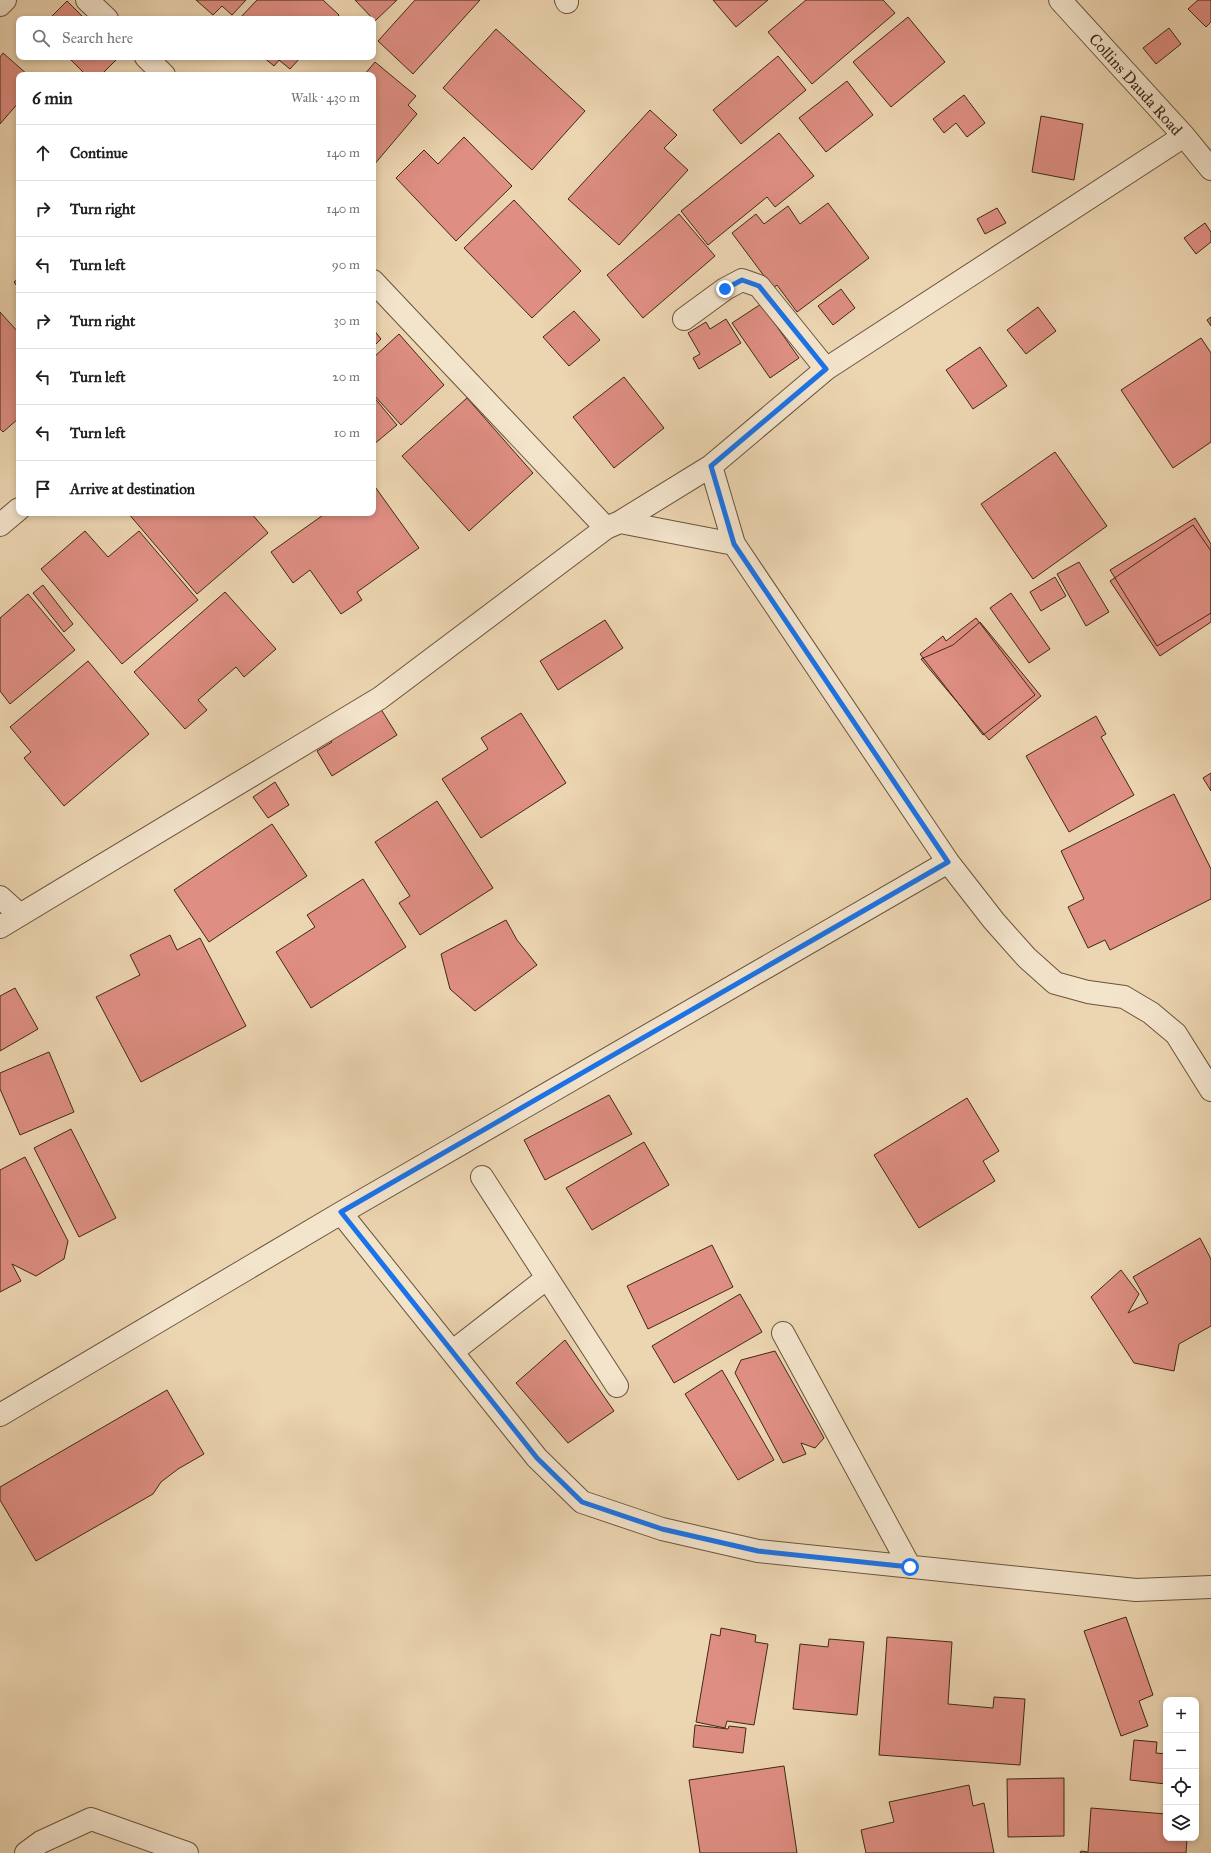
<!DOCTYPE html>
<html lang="en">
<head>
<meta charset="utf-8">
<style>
	body { margin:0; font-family:"IM FELL Great Primer",serif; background:#f6f6f6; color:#202124 }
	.controls { position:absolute; right:12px; bottom:12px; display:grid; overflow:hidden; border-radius:8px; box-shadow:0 2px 6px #0003 }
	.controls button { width:36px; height:36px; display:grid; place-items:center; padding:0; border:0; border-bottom:1px solid #e0e0e0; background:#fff; color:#202124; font:20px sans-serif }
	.stop { position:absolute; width:12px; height:12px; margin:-9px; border:3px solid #1a73e8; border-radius:50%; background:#fff }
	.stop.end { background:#1a73e8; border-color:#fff; box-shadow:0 1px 4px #0008 }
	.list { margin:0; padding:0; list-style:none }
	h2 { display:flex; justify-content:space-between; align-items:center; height:52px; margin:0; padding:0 16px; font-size:17px }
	h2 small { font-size:13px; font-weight:400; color:#757577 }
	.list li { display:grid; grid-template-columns:26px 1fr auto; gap:12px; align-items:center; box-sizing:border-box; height:56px; padding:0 16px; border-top:1px solid #e0e0e0 }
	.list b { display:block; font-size:15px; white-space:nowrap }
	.list em { font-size:13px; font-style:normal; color:#757577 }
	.icon { flex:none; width:22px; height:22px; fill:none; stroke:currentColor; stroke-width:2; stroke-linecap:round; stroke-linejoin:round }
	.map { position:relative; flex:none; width:1211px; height:1853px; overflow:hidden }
	.search { position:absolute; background:#fff; box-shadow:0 2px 6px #0003; left:16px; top:16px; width:360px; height:44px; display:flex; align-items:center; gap:10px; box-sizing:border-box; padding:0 14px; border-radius:8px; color:#757577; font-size:15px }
	.panel { position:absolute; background:#fff; box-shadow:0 2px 6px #0003; left:16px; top:72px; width:360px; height:444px; border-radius:8px }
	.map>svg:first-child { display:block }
	.building { fill:#de8e82; stroke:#3f2916 }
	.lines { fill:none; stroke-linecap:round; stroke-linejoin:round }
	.minor-casing { stroke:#6a543d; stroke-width:24 }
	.minor { stroke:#f3e4cc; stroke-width:22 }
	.route { stroke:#1a73e8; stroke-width:5 }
	.labels { text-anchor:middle; stroke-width:3; stroke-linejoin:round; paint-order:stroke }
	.street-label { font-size:16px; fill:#3f2916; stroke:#f3e4cc }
</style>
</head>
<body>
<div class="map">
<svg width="1211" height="1853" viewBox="0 0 1211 1853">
	<rect width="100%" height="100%" fill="#ecd5b1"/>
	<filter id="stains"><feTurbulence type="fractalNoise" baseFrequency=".005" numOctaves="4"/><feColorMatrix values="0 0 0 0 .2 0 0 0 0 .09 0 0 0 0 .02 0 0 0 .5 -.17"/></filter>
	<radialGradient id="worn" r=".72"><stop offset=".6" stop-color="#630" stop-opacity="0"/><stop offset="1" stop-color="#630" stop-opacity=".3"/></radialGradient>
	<path class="building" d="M196,0h50l-14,15 -10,-9 -9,9z
		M257,0h66l16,15 -3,4h-97z
		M355,0h42l-22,21z
		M415,0h65l-67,74 -35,-33z
		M713,0h55l-32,27z
		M806,0h77l12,13 -83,71 -44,-52z
		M1198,0h13v22l-5,5 -18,-18z
		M67,1l18,18h-36z
		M908,17l37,45 -54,45 -38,-45z
		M1169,28l12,16 -25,20 -13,-16z
		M496,29l89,82 -53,59 -89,-82z
		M3,53l25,22h-9v27l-19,22v-67z
		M778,56l28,34 -65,54 -28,-34z
		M68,57h51l-18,18h-15z
		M263,57h38l-11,12 -11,-9 -5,6z
		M375,62l41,34 -8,9 9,9 -44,52v-91h-9z
		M847,81l26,34 -47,37 -27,-34z
		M964,95l21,28 -18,14 -11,-14 -12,10 -11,-14z
		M650,110l27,25 -13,13 24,22 -69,75 -51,-46z
		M1041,116l42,8 -9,56 -42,-8z
		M779,133l35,43 -39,31 -8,-10 -59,48 -27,-34z
		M464,137l48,49 -56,55 -60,-63 28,-28 14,14z
		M514,200l67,71 -49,47 -68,-70z
		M828,203l41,55 -72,54 -20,-27 -4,3 -41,-55 24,-19 8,10 24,-18 12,18z
		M997,208l9,15 -21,11 -8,-15z
		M679,214l36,42 -72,62 -36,-43z
		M1205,223l6,9v10l-15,12 -12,-16z
		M19,278v11l-5,-7z
		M841,289l14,19 -22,17 -15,-19z
		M761,304l38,54 -29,20 -38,-55z
		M1038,307l18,24 -30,23 -19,-24z
		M574,311l26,29 -31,26 -26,-29z
		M0,312l19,21v85l-16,14 -3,-3z
		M1211,317v9l-4,-6z
		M726,319l15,24 -42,26 -6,-11 7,-4 -12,-21 18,-11 4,7z
		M373,329l8,10 -8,8z
		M399,334l45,51 -43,40 -28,-31v-36z
		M1201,338l10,15v89l-38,26 -52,-78z
		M980,347l27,39 -34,23 -27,-39z
		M624,377l40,51 -50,40 -41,-51z
		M373,396l24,29 -24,20z
		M467,398l66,75 -64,58 -67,-75z
		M1055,452l52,74 -74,53 -52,-75z
		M373,484l46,64 -62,44 5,8 -21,14 -31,-44 -17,13 -22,-31 55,-39h47z
		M128,513h123l17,20 -71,61z
		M1195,518l16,26v69l-54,33 -47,-76z
		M1193,525l18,26v71l-51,34 -50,-75z
		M85,531l23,26 31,-26 59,69 -76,64 -81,-95z
		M1079,562l30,50 -23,14 -29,-52z
		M1055,577l11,19 -25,15 -11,-19z
		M43,585l30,39 -9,8 -31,-39z
		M225,592l51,57 -32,28 -8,-10 -38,33 9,10 -22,19 -51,-57z
		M1011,593l39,56 -21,14 -39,-55z
		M28,594l47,56 -65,54 -10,-13v-73z
		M976,618l59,77 -52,40 -63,-81 23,-18 3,5z
		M605,620l18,28 -65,42 -18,-29z
		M980,622l61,74 -52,44 -68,-81 32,-14z
		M88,661l61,73 -85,72 -40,-48 7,-6 -21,-25z
		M379,706l18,29 -65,41 -15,-25 15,-9 -3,-4z
		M521,713l45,70 -85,55 -39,-59 46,-30 -7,-11z
		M1096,716l10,18 -5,3 33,58 -65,37 -43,-76z
		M1211,773v18l-8,-13z
		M275,782l14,23 -21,13 -15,-21z
		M1174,794l37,75v30l-101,51 -5,-10 -17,8 -20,-41 16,-8 -23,-48z
		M437,801l56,87 -73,47 -21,-32 11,-7 -35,-54z
		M272,824l35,52 -98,66 -35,-52z
		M363,879l43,68 -95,61 -35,-56 39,-25 -8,-12z
		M506,920l11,20 20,25 -62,46 -25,-22 -9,-35z
		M170,935l7,15 23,-12 46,88 -105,56 -45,-85 44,-22 -10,-20z
		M15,988l23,41 -38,22v-55z
		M49,1052l25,60 -54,23 -20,-46v-16z
		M609,1095l23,39 -87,46 -21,-40z
		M967,1098l32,53 -16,10 12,20 -76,47 -45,-73z
		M71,1129l45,89 -37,19 -45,-89z
		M644,1142l25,43 -77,45 -26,-42z
		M25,1157l43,84 -4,18 -28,17 -24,-12 9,17 -21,11v-122z
		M1200,1238l11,21v67l-32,18 -5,27 -40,-8 -43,-66 30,-27 18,24 -11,19 20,-10 -15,-26z
		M712,1245l21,42 -85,42 -21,-43z
		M740,1294l22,38 -88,51 -22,-37z
		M565,1340l49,71 -46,32 -52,-60z
		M775,1351l49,87 -9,10 -14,-5 5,11 -23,9 -48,-90 6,-13z
		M722,1370l52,90 -36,20 -53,-86z
		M167,1390l37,64 -26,15 -17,13 -8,12 -117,67 -36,-61v-13z
		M1126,1617l27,78 -14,6 9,25 -27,10 -37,-105z
		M721,1628l35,7 -1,7 13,2 -14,81 -27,-4 -2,7 -29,-6 15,-88 9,2z
		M887,1637l65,5 -4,62 45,4 1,-11 31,2 -5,66 -141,-10z
		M829,1639l35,3 -7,73 -64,-6 7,-65 28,3z
		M695,1725l33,4 1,-3 17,2 -3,25 -50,-6z
		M1134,1740l23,2 -1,11 10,1v30l-36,-4z
		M784,1766l13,87h-97l-11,-73z
		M1064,1778v58l-56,1 -1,-58z
		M969,1785l4,21 11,-3 10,50h-128l-5,-23 33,-8 -5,-20z
		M1091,1808l75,6v24h21l-1,15h-106l1,-2 7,1z"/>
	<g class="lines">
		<defs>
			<path id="minor" d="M87,0l20,19
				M566,0l1,2
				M1060,0l124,136 27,33
				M0,5l5,-5
				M146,57l18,18
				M373,281l233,247
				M684,319l41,-30 17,-9 17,6 67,83
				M711,466l23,78 214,318 46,59 33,37 28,25 33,9 36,5 27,16 25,21 35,56
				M620,522l114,22
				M0,525l19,-16
				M0,897l20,18
				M0,927l380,-229 226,-170 14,-6 91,-56 115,-97 358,-233
				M482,1177l135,209
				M341,1213l196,245 45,44 80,27 96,22 378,39 75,-3
				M783,1333l127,234
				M452,1352l95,-74
				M0,1415l341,-202 607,-351
				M26,1853l15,-11 50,-23 96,34"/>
		</defs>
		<use href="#minor" class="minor-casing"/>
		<use href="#minor" class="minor"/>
	</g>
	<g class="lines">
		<path class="route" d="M725,289l17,-9 17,6 67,83 -115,97 23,78 214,318 -607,350 196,246 45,44 80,27 96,22 152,16"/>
	</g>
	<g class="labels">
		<g class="street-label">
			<text transform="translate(1136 84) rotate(48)" y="6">Collins Dauda Road</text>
		</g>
	</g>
	<rect width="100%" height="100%" filter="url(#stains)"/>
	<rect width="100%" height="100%" fill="url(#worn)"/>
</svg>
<div class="controls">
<button>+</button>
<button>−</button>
<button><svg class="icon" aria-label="locate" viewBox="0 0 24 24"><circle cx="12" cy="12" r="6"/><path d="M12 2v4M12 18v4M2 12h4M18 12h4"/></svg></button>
<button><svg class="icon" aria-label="layers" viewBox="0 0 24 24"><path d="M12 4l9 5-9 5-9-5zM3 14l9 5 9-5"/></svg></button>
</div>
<div class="stop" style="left:910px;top:1567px"></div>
<div class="stop end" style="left:725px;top:289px"></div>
<div class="search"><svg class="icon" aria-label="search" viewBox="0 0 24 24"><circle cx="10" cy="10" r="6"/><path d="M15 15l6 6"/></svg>Search here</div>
<section class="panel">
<h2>6 min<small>Walk · 430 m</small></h2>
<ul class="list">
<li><svg class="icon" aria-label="ahead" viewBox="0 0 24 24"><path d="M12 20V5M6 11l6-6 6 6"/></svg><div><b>Continue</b></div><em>140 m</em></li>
<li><svg class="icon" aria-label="right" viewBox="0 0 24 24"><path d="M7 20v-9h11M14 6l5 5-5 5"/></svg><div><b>Turn right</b></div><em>140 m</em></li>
<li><svg class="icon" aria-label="left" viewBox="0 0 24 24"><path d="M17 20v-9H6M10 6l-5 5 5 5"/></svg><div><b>Turn left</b></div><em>90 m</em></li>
<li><svg class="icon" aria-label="right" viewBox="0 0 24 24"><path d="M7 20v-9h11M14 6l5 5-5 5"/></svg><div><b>Turn right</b></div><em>30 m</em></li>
<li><svg class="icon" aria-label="left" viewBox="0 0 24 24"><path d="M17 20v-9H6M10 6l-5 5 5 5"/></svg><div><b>Turn left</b></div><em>20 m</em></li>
<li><svg class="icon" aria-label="left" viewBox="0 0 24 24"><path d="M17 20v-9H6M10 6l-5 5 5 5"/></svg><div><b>Turn left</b></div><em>10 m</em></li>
<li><svg class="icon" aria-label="arrive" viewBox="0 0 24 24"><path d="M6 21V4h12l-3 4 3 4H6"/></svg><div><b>Arrive at destination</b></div></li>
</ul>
</section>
</div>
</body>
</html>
